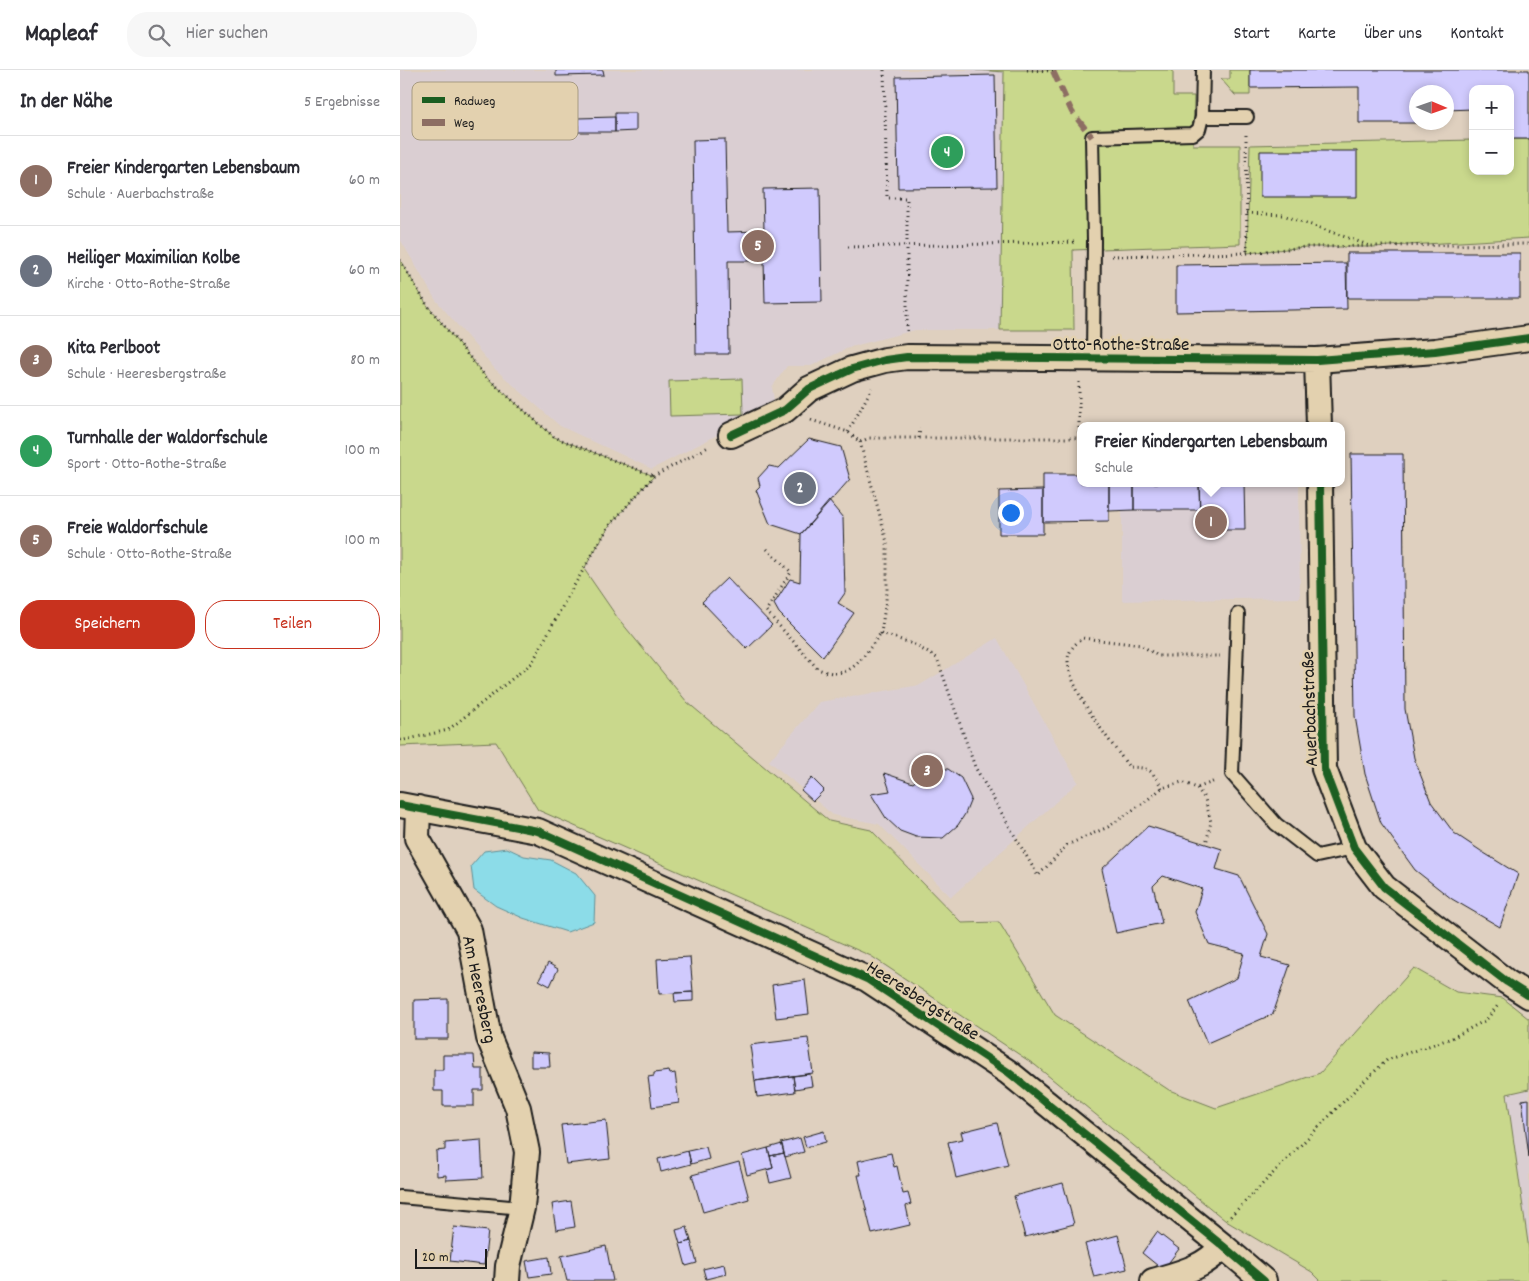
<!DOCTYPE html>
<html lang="de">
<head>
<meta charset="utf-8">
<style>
	body { margin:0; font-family:Dekko,sans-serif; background:#f7f7f7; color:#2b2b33 }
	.controls { position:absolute; right:15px; top:15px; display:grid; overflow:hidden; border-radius:10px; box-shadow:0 2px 8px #0003 }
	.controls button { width:45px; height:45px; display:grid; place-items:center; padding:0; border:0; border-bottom:1px solid #e1e1e2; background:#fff; color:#2b2b33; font:25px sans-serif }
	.compass { position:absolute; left:1009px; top:15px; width:45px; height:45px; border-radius:50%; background:#fff; box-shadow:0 2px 8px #0003; rotate:92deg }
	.scale { position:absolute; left:15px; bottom:12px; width:72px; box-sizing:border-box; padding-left:5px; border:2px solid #1c1c1c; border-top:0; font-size:14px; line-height:18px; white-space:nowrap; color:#1c1c1c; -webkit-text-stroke:4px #e3d1af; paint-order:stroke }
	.you { position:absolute; left:610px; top:442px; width:18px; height:18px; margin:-12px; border:4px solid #fff; border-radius:50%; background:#1a73e8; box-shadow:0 0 0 8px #1a73e833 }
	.badge { display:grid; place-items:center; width:32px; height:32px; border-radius:50%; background:#c8321e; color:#fff; font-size:16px; font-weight:700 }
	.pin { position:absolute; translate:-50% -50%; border:2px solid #fff; box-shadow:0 1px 5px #0006 }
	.popup { position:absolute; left:677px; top:352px; width:268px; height:65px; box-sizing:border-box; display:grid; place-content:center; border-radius:10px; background:#fff; filter:drop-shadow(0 1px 4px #0005); font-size:16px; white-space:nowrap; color:#7c7c81 }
	.popup b { font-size:19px; color:#2b2b33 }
	.popup::after { content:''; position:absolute; left:50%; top:100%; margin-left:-10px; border:10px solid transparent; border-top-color:#fff }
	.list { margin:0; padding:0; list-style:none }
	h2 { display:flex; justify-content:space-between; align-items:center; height:65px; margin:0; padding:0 20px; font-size:21px }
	h2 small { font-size:16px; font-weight:400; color:#7c7c81 }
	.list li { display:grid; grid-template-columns:32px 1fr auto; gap:15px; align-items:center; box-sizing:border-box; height:90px; padding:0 20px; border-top:1px solid #e1e1e2 }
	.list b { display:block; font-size:19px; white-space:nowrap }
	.list p { margin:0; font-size:16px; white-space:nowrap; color:#7c7c81 }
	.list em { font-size:16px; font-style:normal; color:#7c7c81 }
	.actions { display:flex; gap:10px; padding:15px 20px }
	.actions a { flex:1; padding:11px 0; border:1px solid #c8321e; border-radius:20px; text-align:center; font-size:18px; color:#c8321e }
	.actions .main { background:#c8321e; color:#fff }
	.icon { flex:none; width:28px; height:28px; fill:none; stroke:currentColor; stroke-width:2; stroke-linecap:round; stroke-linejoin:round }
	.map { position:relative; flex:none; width:1129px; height:1211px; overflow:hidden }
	header { display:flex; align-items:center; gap:30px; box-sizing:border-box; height:70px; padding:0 25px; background:#fff; border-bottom:1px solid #e1e1e2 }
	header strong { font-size:24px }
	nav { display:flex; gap:28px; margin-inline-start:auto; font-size:18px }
	.search { width:350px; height:45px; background:#f7f7f7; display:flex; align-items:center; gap:12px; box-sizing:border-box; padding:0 18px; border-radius:20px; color:#7c7c81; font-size:19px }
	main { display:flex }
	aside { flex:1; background:#fff }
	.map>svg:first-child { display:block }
	.built { fill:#daced2 }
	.green { fill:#c9d88c; stroke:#727a54 }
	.water { fill:#8cdce8; stroke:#5f8f96 }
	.building { fill:#d0cafd; stroke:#1c1c1c }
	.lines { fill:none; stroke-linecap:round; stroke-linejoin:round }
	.service-casing { stroke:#1c1c1c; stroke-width:16 }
	.minor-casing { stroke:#1c1c1c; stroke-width:28 }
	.path { stroke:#1c1c1c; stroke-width:3; stroke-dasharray:1 4; stroke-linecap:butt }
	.service { stroke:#e3d1af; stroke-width:12 }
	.minor { stroke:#e3d1af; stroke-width:24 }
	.quiet { stroke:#8d6e63; stroke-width:6; stroke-dasharray:12 6; stroke-linecap:butt }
	.cycleway-casing { stroke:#e3d1af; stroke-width:11 }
	.cycleway { stroke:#1b5e20; stroke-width:8 }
	.labels { text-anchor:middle; stroke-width:5; stroke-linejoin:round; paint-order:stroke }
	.street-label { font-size:19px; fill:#1c1c1c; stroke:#e3d1af }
	.key { fill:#e3d1af; stroke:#a79b83; stroke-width:1 }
	.key-label { font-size:14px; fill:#1c1c1c }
</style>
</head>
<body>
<header>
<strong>Mapleaf</strong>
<div class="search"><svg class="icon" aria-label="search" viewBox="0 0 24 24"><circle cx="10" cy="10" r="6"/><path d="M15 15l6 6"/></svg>Hier suchen</div>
<nav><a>Start</a><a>Karte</a><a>Über uns</a><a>Kontakt</a></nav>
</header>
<main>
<aside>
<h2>In der Nähe<small>5 Ergebnisse</small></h2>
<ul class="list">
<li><span class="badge" style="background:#8d6e63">1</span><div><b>Freier Kindergarten Lebensbaum</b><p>Schule · Auerbachstraße</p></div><em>60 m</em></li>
<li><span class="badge" style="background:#6b7280">2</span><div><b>Heiliger Maximilian Kolbe</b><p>Kirche · Otto-Rothe-Straße</p></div><em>60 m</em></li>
<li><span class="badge" style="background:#8d6e63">3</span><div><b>Kita Perlboot</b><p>Schule · Heeresbergstraße</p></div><em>80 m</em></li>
<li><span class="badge" style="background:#2e9e5b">4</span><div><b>Turnhalle der Waldorfschule</b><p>Sport · Otto-Rothe-Straße</p></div><em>100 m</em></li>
<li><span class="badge" style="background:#8d6e63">5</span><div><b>Freie Waldorfschule</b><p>Schule · Otto-Rothe-Straße</p></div><em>100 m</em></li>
</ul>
<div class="actions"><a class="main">Speichern</a><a>Teilen</a></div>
</aside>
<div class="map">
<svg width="1129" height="1211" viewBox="0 0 1129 1211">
	<rect width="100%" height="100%" fill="#dfd0bf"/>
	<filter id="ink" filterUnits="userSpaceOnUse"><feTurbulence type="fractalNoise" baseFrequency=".02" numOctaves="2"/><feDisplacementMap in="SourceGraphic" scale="10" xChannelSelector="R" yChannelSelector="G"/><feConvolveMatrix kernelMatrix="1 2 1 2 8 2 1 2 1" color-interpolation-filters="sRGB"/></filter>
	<g filter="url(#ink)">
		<path class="built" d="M0,0h576l28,2 -4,258h-85l-65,17 -39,19h-24l-15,21 3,20 -52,25 -71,37 -92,-43 -65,-57 -60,-70 -35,-60z
			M722,413h177l1,115 -178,3z
			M597,568l81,144 -127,115 -72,-73 -46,-9 -64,-54 50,-59 101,-17z
			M1129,1019v161l-22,-156z"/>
		<path class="green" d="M576,0h197v26h21l-1,49h47v99l-167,6 1,80h-74l4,-258z
			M830,0h20v25h-15l-14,-16h9z
			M1110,69h19v99l-156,9h-67l-59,6 3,-108 223,-5v31h37z
			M0,190l27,45 58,71 69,61 100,39 -45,50 -25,43 33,48 70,85 142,119 42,9 91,93 37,-1 56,93 114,75 47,18 104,-35 94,-105 42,24 47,6 26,21v70l-22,5 22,156v31h-208l-9,-9 -86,-51 -191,-156 -164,-109 -333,-146 -42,-68 -96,4z
			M342,309l1,35 -73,2 -1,-35z"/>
		<path class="water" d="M107,778l17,8 27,4 25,13 19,23 -1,26 -27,10 -44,-14 -27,-12 -22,-16 -3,-24 13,-15z"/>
		<path class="building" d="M156,0h47l1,5 -48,1z
			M850,0h279v69h-19v-50h-37v20l-27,1v-18h-30v30l22,1h-79v-36l-109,1z
			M595,5l2,112 -99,1 -2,-111z
			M215,43h21v18l-21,1z
			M215,47v15h-37v-14z
			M325,69l2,93 37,-1 -1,-42 57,-1 2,114 -57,1 -1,-42h-36l1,93h-33l-3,-214z
			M860,81h97v46h-97z
			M947,183h173v45h-173z
			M946,193l1,46 -171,3v-47z
			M409,369l32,8 9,32 -49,55 -31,-10 -14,-34 4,-4 -2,-8 11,-12 10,2z
			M951,384h52l2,255 9,49 17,44 23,31 30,20 34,21 -18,53 -48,-28 -37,-29 -34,-47 -16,-49 -10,-58z
			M643,404h38v9h28v38l-66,1z
			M709,413h25v27l-25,1z
			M734,413h65l1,27h-66z
			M799,413h45l1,47h-45z
			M643,420v44h-44v-43z
			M429,431l14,17 2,75 -7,10 16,10 -31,44 -44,-44 -5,-9 16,-25 10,3 1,-48z
			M327,508l45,47 -25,24 -45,-47z
			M531,698l17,1 13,9 10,21 -6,15 -7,11 -15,13 -27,-1 -16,-6 -14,-13 -15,-24 19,-3 -6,-18 29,10z
			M412,708l12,12 -11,11 -12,-11z
			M748,756l74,23 -6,20 23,7 29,58 -7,23 29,8 -17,49 -66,29 -18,-42 48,-23 7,-25 -35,-9 -14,-32 7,-23 -39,-13 -10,10 9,37 -46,10 -14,-64z
			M290,887l3,35 -34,2 -2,-35z
			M148,893l10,6 -8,17 -11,-6z
			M405,910l4,34 -33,4 -4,-33z
			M293,922v9l-18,1 -1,-9z
			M48,929v40h-34v-39z
			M408,968l5,35 -58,8 -5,-36z
			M131,982l18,1 1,14h-19z
			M43,985h31l1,14h8v21h-9v16h-31v-15h-9v-21h9z
			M269,1001l1,3 5,-1 4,30 -27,4 -4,-30 6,-1v-3z
			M410,1004l2,12 -17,3 -2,-13z
			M393,1006l2,16 -38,5 -2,-16z
			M1129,1029v58l-7,-57z
			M206,1050l4,39 -44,5 -5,-39z
			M597,1053l11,42 -52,13 -8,-36 15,-3 -2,-7z
			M424,1061l2,11 -20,5 -3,-10z
			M400,1068l4,14 -19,5 -4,-14z
			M81,1070l2,38 -37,2v-5l-9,1 -1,-25 9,-1v-7z
			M382,1074l2,9 -14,3 -2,-8z
			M306,1077l3,12 -18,5 -3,-13z
			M368,1078l5,20 -26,7 -5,-20z
			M288,1081l3,13 -30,8 -3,-13z
			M384,1083l7,25 -21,5 -3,-13 6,-2 -3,-12z
			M491,1083l3,14 3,-1 6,28 5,-1 3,11 -5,2 4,19 -38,9 -14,-59h3l-3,-14z
			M339,1092l10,37 -46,13 -11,-37z
			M663,1113l11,41 -49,13 -11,-41z
			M171,1131l4,26 -19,3 -4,-26z
			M54,1157l34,4 -4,34 -34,-4z
			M287,1157l4,14 -11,3 -4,-14z
			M757,1162l22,17 -16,21 -21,-17z
			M718,1165l9,34 -33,8 -9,-33z
			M291,1171l6,22 -11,3 -6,-22z
			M206,1176l7,35h-46l-6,-25z
			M149,1187l2,17 -22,3 -3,-16z
			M324,1194l2,10 -20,5 -3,-10z"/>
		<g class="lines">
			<defs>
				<path id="service" d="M802,47h45
					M693,289l1,-118 -2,-104 101,-3 6,-5 3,-12 1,-47
					M838,544l-6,160 44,50 41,32 37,-8
					M0,1127l122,11"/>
				<path id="minor" d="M917,290l2,66
					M331,365l54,-25 24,-21 43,-20 33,-9 22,-3 410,3 118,-9 94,-13
					M920,413l4,286 30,79 30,39 123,95 22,14
					M0,735l138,26 329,148 141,93 215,174 41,35
					M18,738l-1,30 52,92 20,108 29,70 9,44 -5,56 -14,58 -1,15
					M753,1211c27,-8 50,-12 70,-35"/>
			</defs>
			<use href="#service" class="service-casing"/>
			<use href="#minor" class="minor-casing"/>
			<path class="path" d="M484,0l3,128h20v135
				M627,0l26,1
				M846,65l1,118
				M847,143l36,2 88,31
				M448,177l228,-5
				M712,186l135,-3 59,-6 223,-3
				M0,190l27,45 58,71 69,61 100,39
				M679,312v56
				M411,350l37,12 12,10 9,-4h212
				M448,362l24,-44
				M519,368l1,-10
				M460,372l27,100v51l-6,40 32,11 24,14 38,109 63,109 29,-31 41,-18 38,-26 16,-13 20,-6 15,6 18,-7
				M367,479l24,23 -25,39 52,58c34,14 44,-12 63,-36
				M0,671l48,-11 84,-67 36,-67 41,-70 45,-50 56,-30
				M762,718c-11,-19 -11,-20 -33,-21 -18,-25 -60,-76 -61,-107 0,-9 7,-16 14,-22l59,7 17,11h62
				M797,718l8,11 6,23 -5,22
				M827,1150l130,-132 30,-28 65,-22 34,-18 13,-16"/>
			<use href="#service" class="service"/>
			<use href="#minor" class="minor"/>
			<path class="quiet" d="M653,1l19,41 20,25"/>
			<defs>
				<path id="cycleway" d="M331,365l54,-25 24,-21 43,-20 33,-9 22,-3 410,3 118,-9 94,-13
					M920,413l4,286 30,79 30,39 123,95 22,14
					M0,735l138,26 329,148 141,93 215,174 41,35"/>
			</defs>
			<use href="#cycleway" class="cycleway-casing"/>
			<use href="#cycleway" class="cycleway"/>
		</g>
	</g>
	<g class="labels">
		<g class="street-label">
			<text x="721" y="280">Otto-Rothe-Straße</text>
			<text transform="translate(908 639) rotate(-92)" y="7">Auerbachstraße</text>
			<text transform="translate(81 919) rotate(78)" y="7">Am Heeresberg</text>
			<text transform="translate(524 929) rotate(33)" y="7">Heeresbergstraße</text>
		</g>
	</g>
	<rect x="12" y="12" width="166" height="58" rx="8" class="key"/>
	<rect x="22" y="27" width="23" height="6" fill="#1b5e20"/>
	<rect x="22" y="49" width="23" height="7" fill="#8d6e63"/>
	<g class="key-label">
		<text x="54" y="35">Radweg</text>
		<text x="54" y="57">Weg</text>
	</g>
</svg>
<div class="controls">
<button>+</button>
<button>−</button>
</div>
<svg class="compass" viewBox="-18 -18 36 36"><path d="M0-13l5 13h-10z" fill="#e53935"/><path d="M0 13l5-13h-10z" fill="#7c7c81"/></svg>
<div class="scale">20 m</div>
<div class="you"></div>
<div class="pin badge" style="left:811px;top:452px;background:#8d6e63">1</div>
<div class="popup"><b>Freier Kindergarten Lebensbaum</b>Schule</div>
<div class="pin badge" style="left:400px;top:418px;background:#6b7280">2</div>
<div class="pin badge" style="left:527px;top:701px;background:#8d6e63">3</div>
<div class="pin badge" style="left:547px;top:82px;background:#2e9e5b">4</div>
<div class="pin badge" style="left:358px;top:176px;background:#8d6e63">5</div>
</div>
</main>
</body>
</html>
